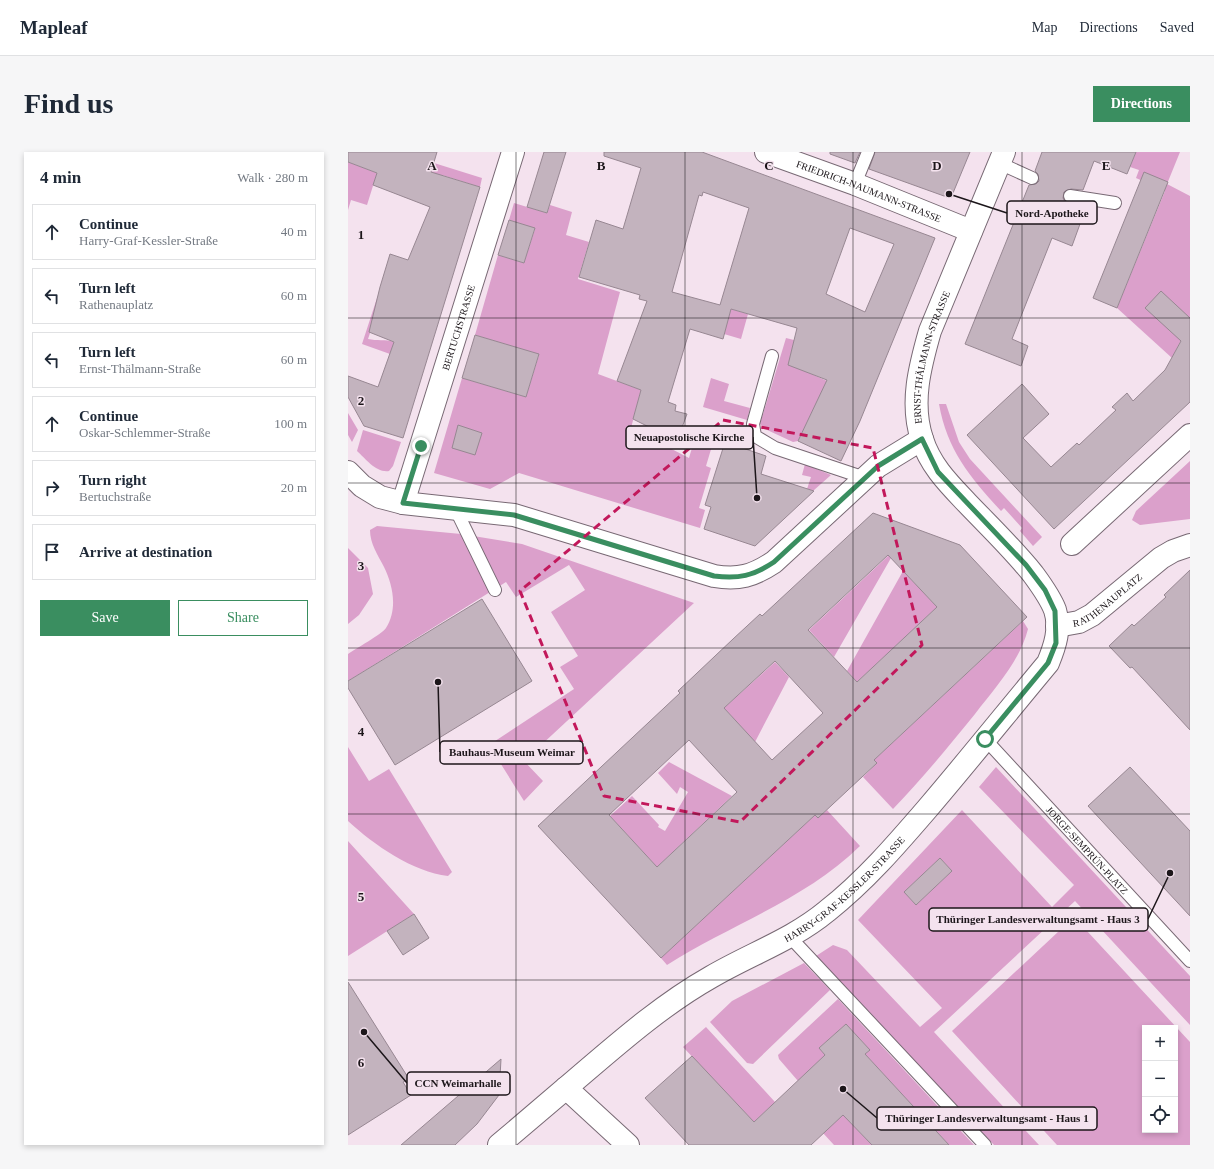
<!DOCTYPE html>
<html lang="en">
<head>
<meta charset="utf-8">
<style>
	body { margin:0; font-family:"Times New Roman",serif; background:#f6f6f7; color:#1f2937 }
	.controls { position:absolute; right:12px; bottom:12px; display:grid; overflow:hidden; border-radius:0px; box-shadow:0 2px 6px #0003 }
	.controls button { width:36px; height:36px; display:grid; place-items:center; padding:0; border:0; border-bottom:1px solid #e0e1e3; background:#fff; color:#1f2937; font:20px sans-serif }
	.stop { position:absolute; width:12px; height:12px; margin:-9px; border:3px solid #3a8e60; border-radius:50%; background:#fff }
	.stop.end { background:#3a8e60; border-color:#fff; box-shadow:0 1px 4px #0008 }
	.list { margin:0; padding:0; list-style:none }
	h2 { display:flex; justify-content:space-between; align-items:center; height:52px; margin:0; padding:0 16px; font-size:17px }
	h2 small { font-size:13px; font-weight:400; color:#747a83 }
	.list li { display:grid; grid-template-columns:26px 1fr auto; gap:12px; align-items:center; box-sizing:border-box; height:56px; margin:0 8px 8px; padding:0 8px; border:1px solid #e0e1e3; border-radius:0px }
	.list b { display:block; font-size:15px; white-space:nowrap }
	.list p { margin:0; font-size:13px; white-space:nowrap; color:#747a83 }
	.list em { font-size:13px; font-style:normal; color:#747a83 }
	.actions { display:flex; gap:8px; padding:12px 16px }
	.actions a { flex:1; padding:9px 0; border:1px solid #3a8e60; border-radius:0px; text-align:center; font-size:14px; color:#3a8e60 }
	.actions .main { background:#3a8e60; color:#fff }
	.icon { flex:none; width:22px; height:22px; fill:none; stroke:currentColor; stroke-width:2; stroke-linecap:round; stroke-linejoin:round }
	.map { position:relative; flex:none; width:842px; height:993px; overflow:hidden; border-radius:0px }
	header { display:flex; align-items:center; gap:24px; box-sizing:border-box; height:56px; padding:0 20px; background:#fff; border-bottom:1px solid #e0e1e3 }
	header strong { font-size:19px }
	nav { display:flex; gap:22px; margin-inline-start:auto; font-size:14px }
	.intro { display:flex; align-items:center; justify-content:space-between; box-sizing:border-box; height:96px; padding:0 24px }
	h1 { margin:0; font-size:28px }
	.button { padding:10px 18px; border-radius:0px; background:#3a8e60; color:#fff; font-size:14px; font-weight:700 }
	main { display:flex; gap:24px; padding:0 24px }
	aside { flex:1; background:#fff; border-radius:0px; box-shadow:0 2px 6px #0003 }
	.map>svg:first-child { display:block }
	.green { fill:#dba0cb; fill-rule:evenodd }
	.building { fill:#c3b3be; stroke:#978792; fill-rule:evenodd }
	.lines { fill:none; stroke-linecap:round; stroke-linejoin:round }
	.lane-casing { stroke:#786974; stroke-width:14 }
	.street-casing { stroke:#786974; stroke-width:24 }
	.secondary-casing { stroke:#786974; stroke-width:24 }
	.lane { stroke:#fff; stroke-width:12 }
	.street { stroke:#fff; stroke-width:22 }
	.secondary { stroke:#fff; stroke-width:22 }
	.route { stroke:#3a8e60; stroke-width:5 }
	.marked { fill:none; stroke:#c2185b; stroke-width:3; stroke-dasharray:8 5; stroke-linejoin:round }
	.grid { fill:none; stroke:#1c161a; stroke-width:1; stroke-opacity:0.55 }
	.labels { text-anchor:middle; stroke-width:3; stroke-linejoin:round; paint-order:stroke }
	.street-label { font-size:10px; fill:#1c161a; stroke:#f4e2ee }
	.grid-label { font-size:13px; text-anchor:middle; font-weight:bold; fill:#1c161a; stroke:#f4e2ee; stroke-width:3; stroke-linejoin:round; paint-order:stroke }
	.leader { fill:none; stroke:#1c161a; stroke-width:1.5 }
	.callout-dot { fill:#1c161a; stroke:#f4e2ee; stroke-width:1.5 }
	.callout { fill:#f4e2ee; stroke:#1c161a; stroke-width:1.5 }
	.callout-label { font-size:11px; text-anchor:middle; font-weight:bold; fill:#1c161a }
</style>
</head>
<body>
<header>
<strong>Mapleaf</strong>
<nav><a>Map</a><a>Directions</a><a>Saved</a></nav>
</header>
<div class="intro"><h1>Find us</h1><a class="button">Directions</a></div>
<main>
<aside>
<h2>4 min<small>Walk · 280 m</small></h2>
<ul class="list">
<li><svg class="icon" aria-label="ahead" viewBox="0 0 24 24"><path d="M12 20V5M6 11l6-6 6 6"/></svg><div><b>Continue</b><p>Harry-Graf-Kessler-Straße</p></div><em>40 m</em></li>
<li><svg class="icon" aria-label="left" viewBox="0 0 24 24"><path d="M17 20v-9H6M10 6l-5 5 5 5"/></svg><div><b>Turn left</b><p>Rathenauplatz</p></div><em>60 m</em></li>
<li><svg class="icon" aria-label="left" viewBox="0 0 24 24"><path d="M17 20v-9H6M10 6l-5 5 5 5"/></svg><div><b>Turn left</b><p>Ernst-Thälmann-Straße</p></div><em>60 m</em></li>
<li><svg class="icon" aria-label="ahead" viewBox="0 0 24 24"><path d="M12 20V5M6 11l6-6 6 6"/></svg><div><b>Continue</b><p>Oskar-Schlemmer-Straße</p></div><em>100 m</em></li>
<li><svg class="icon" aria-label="right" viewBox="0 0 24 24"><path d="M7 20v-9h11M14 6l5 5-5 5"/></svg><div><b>Turn right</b><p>Bertuchstraße</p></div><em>20 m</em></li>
<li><svg class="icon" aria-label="arrive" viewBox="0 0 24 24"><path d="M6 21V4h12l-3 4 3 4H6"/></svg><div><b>Arrive at destination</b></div></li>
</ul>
<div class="actions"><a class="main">Save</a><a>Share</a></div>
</aside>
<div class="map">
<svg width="842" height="993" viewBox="0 0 842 993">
	<rect width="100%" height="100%" fill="#f4e2ee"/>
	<path class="green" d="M788,0h44l-13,32 23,12v127l-18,35 -55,-50 48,-117 -29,-13 3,-8 -9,-3z
		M0,10l29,11 -10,32 -16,-5 -3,10z
		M66,10l20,1 48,15 -2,9 -38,-12 -10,31 -28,-9z
		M166,51l33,10 3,-8 22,7 -6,23 23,7 -11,37 42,13 -22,82 43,16 -10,38 58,30 8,-27 18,5 -9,30 5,2 -12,40 6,2 -5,18 -181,-55 -29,16 -56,-16 28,-95 64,19 13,-42 -64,-20 23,-80 26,8 11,-34 -26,-9z
		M29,146l-1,17 -8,24c9,2 17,0 26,3l-4,12 -28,-10z
		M383,157l17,5 -7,25 -17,-5z
		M438,186l8,2 11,31 22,10 -29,60 -5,1 -28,-13 -5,-5z
		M363,226l18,6 -5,17 26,7 -3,12 -44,-13z
		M591,252h7l13,38 11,17 72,78 -9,9 -13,-15 2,-3 -18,-20 -3,3c-31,-34 -54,-61 -62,-107z
		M0,261l10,17 -6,12 -4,-7z
		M15,278l38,12 -8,24 -4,5c-13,2 -23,-12 -32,-20z
		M842,309v58l-50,6 -8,-5 4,-9z
		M457,312l26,11 -18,16 -6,-2 4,-12 -9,-2z
		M29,374l84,8 61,10 172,59 -170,158 19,20 -19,20 -35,-56 85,-56 -14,-22 18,-11 -27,-44 34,-22 -16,-25 -53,32 -10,-15 -158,99v-27c7,-5 34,-20 38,-26 12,-19 7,-43 -2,-61 -6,-12 -14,-23 -14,-37z
		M0,396l20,20 5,26 -14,21 -11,9z
		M541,403l2,3 -57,99 -25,-27z
		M555,419l34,36 -80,75 -10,-11z
		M675,469l5,8c-8,32 -33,59 -53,85 -27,33 -52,64 -82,95l-30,-32 14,-14 -3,-3z
		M427,510l14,15 -34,65 -31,-34z
		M0,595l21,34 20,-12 63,103 -4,4c-35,-4 -74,-31 -100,-55z
		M321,610l63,34 -75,71 -47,-51 22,-20 27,29 -1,2 7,4 23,-39 -8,-5 -3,7 -19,-21z
		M648,615l194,209v49l-115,-124 -141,131 105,113h-45l-178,-189 17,-11 14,5 73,77 22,-19 -84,-88 104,-110 90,97 22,-22 -95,-98zM592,706l12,13 -36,34 -12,-13z
		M479,658l33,36c-55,54 -129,78 -193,119l-6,-7 154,-143 3,3z
		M0,689l66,73 -66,42z
		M726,765l116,125v103h-133l-105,-114zM797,876h30v102h-30z
		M456,811l26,27 -77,74 -6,-1 -37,-41 22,-21z
		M490,847l136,146h-25l-84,-91 5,-4 -24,-26 -27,24 6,7 -27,26 -19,-22 -1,-4z
		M358,875l69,75 -21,20 -71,-75z
		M495,963l29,30h-38l-11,-12z"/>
	<path class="building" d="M0,0h89l-6,20 49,15 -77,251 -39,-12 -16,-29v-21l30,11 16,-45 -25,-10 11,-45 10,-33 18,6 22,-53 -57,-22 4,-12 -29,-11z
		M196,0h22l-19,61 -20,-6z
		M256,0h98l233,86 -75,183 -19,40 -43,-20 29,-61 -39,-15 9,-37 -66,-19 -8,30 -33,-10 -22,73 8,3 -1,6 12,3 -10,27 -44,-22 8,-29 -24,-9 30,-80 -8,-2 1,-4 -61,-18 17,-57 27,9 18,-61 -37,-12zM355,40l46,16 -29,97 -48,-13 27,-97 3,1zM502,76l44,16 -29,68 -39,-18z
		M482,0h30l-5,11 -25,-9z
		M527,0h95l-17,41 -9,3 -75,-27z
		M694,0h94l-9,22 -33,-13 -11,29 -12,-1 -7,3 -1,6 2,4 13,3 -7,16 9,3 -8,22 -20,-8 -40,101 16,7 -7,20 -56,-22 64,-159 7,-1 3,-3 -1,-7 -3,-3z
		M796,20l24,10 -51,126 -24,-10z
		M161,68l26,8 -11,35 -26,-8z
		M813,139l29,27v84l-136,127 -87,-94 55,-51 27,30 -26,24 28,29 26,-24 2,2 37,-35 -4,-3 15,-14 6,8 32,-31 16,-29 -36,-33z
		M127,183l64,19 -13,43 -64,-19z
		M110,273l24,8 -7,22 -23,-7z
		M377,290l41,14 -5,18 53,17 -59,55 -51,-17 7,-22 -6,-2z
		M525,361l87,32 67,72 -153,143 3,3 -59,55 -3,-3 -154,143 -123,-132 142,-133 -2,-2 55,-52 27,-25 2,2zM540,403l49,52 -80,75 -49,-52zM427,509l48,52 -51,47 -48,-52zM341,588l48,52 -80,75 -48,-52z
		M842,418v160l-58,-63 -2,1 -21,-22 23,-22 2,2 32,-29 -2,-2z
		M134,447l50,82 -137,84 -47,-77v-7z
		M782,615l60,64v85l-102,-110z
		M592,706l12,13 -36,34 -12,-13z
		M66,762l15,24 -26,17 -16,-24z
		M0,830l61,97 -6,3 8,13 -63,40z
		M498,872l24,26 -5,4 84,91h-77l-29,-30 -32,30h-122l-44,-47 47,-42 62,66 71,-67 -6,-7z
		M153,907l-2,36 -22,29 -22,21h-54z"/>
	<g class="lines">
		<defs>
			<g id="lane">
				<path d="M651,11l33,15"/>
				<path d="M507,32l13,-32"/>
				<path d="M722,44l45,7"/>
				<path d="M424,204l-19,68 2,12 20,12 90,30"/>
				<path d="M107,356l40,82"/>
				<path id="s1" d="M637,587l205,222"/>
				<path d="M442,785l195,208"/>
			</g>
			<g id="street">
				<path id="s2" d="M418,0l89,32 116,47"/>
				<path d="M0,320l14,14 18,11 23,6 111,12 200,61c25,4 39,0 60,-14l104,-96 44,-27"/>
				<path id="s3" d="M55,351l110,-351"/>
				<path d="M724,392l118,-109"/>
				<path id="s4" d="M709,474l22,-4 13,-7 69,-57 12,-7 17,-6"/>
				<path d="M151,993l67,-57"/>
			</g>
			<g id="secondary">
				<path id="s5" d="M280,993l-62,-57c46,-39 92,-81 145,-111 39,-23 81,-37 116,-66 38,-30 69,-66 100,-102 41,-48 81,-98 121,-146 7,-17 13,-35 7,-53 -5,-13 -14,-25 -22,-36 -20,-25 -44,-48 -66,-71 -19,-20 -37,-38 -45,-64 -12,-36 -2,-73 8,-108l74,-179"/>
			</g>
		</defs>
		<use href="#lane" class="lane-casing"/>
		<use href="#street" class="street-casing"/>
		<use href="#secondary" class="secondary-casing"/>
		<use href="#lane" class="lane"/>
		<use href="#street" class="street"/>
		<use href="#secondary" class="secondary"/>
	</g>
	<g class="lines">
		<path class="route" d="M73,294l-18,57 111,12 200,61c25,3 39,0 60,-14l104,-96 44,-27 16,33 88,93 19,25 10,21 1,32 -8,20 -63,76"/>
	</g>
	<path class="marked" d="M375,268l150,28 49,197 -182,177 -136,-26 -84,-205z"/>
	<path class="grid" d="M168,0v993M337,0v993M505,0v993M674,0v993M0,166h842M0,331h842M0,496h842M0,662h842M0,828h842"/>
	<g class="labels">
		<g class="street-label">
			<text dy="4" stroke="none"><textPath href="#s2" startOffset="110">FRIEDRICH-NAUMANN-STRASSE</textPath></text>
			<text dy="4" stroke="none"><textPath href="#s3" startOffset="184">BERTUCHSTRASSE</textPath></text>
			<text dy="4" stroke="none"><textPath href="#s5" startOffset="1091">ERNST-THÄLMANN-STRASSE</textPath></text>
			<text dy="4" stroke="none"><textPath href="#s4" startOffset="58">RATHENAUPLATZ</textPath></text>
			<text dy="4" stroke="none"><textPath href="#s1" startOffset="151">JORGE-SEMPRÚN-PLATZ</textPath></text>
			<text dy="4" stroke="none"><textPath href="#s5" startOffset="428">HARRY-GRAF-KESSLER-STRASSE</textPath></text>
		</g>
	</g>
	<g class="grid-label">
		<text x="84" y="18">A</text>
		<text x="253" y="18">B</text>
		<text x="421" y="18">C</text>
		<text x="589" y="18">D</text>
		<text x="758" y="18">E</text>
		<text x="13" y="87">1</text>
		<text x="13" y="253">2</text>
		<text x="13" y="418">3</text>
		<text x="13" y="584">4</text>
		<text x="13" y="749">5</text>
		<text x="13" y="915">6</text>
	</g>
	<path class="leader" d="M601 42L659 61M409 346L405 285M90 530L92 600M822 721L800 767M16 880L59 931M495 937L529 966"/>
	<g class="callout-dot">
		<circle cx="601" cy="42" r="4"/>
		<circle cx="409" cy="346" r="4"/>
		<circle cx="90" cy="530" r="4"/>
		<circle cx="822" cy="721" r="4"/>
		<circle cx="16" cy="880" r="4"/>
		<circle cx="495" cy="937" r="4"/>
	</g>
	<g class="callout">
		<rect x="659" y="49" width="90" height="23" rx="4"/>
		<rect x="278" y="274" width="127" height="23" rx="4"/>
		<rect x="92" y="589" width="143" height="23" rx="4"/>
		<rect x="581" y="756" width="219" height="23" rx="4"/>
		<rect x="59" y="920" width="103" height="23" rx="4"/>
		<rect x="529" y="955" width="220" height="23" rx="4"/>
	</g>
	<g class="callout-label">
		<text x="704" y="65">Nord-Apotheke</text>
		<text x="341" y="289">Neuapostolische Kirche</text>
		<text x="164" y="604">Bauhaus-Museum Weimar</text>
		<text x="690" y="771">Thüringer Landesverwaltungsamt - Haus 3</text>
		<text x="110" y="935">CCN Weimarhalle</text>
		<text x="639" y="970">Thüringer Landesverwaltungsamt - Haus 1</text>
	</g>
</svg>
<div class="controls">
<button>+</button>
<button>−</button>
<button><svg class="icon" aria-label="locate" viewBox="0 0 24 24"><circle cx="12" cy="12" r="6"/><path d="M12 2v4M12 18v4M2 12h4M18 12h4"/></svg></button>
</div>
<div class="stop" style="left:637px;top:587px"></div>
<div class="stop end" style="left:73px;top:294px"></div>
</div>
</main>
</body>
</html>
